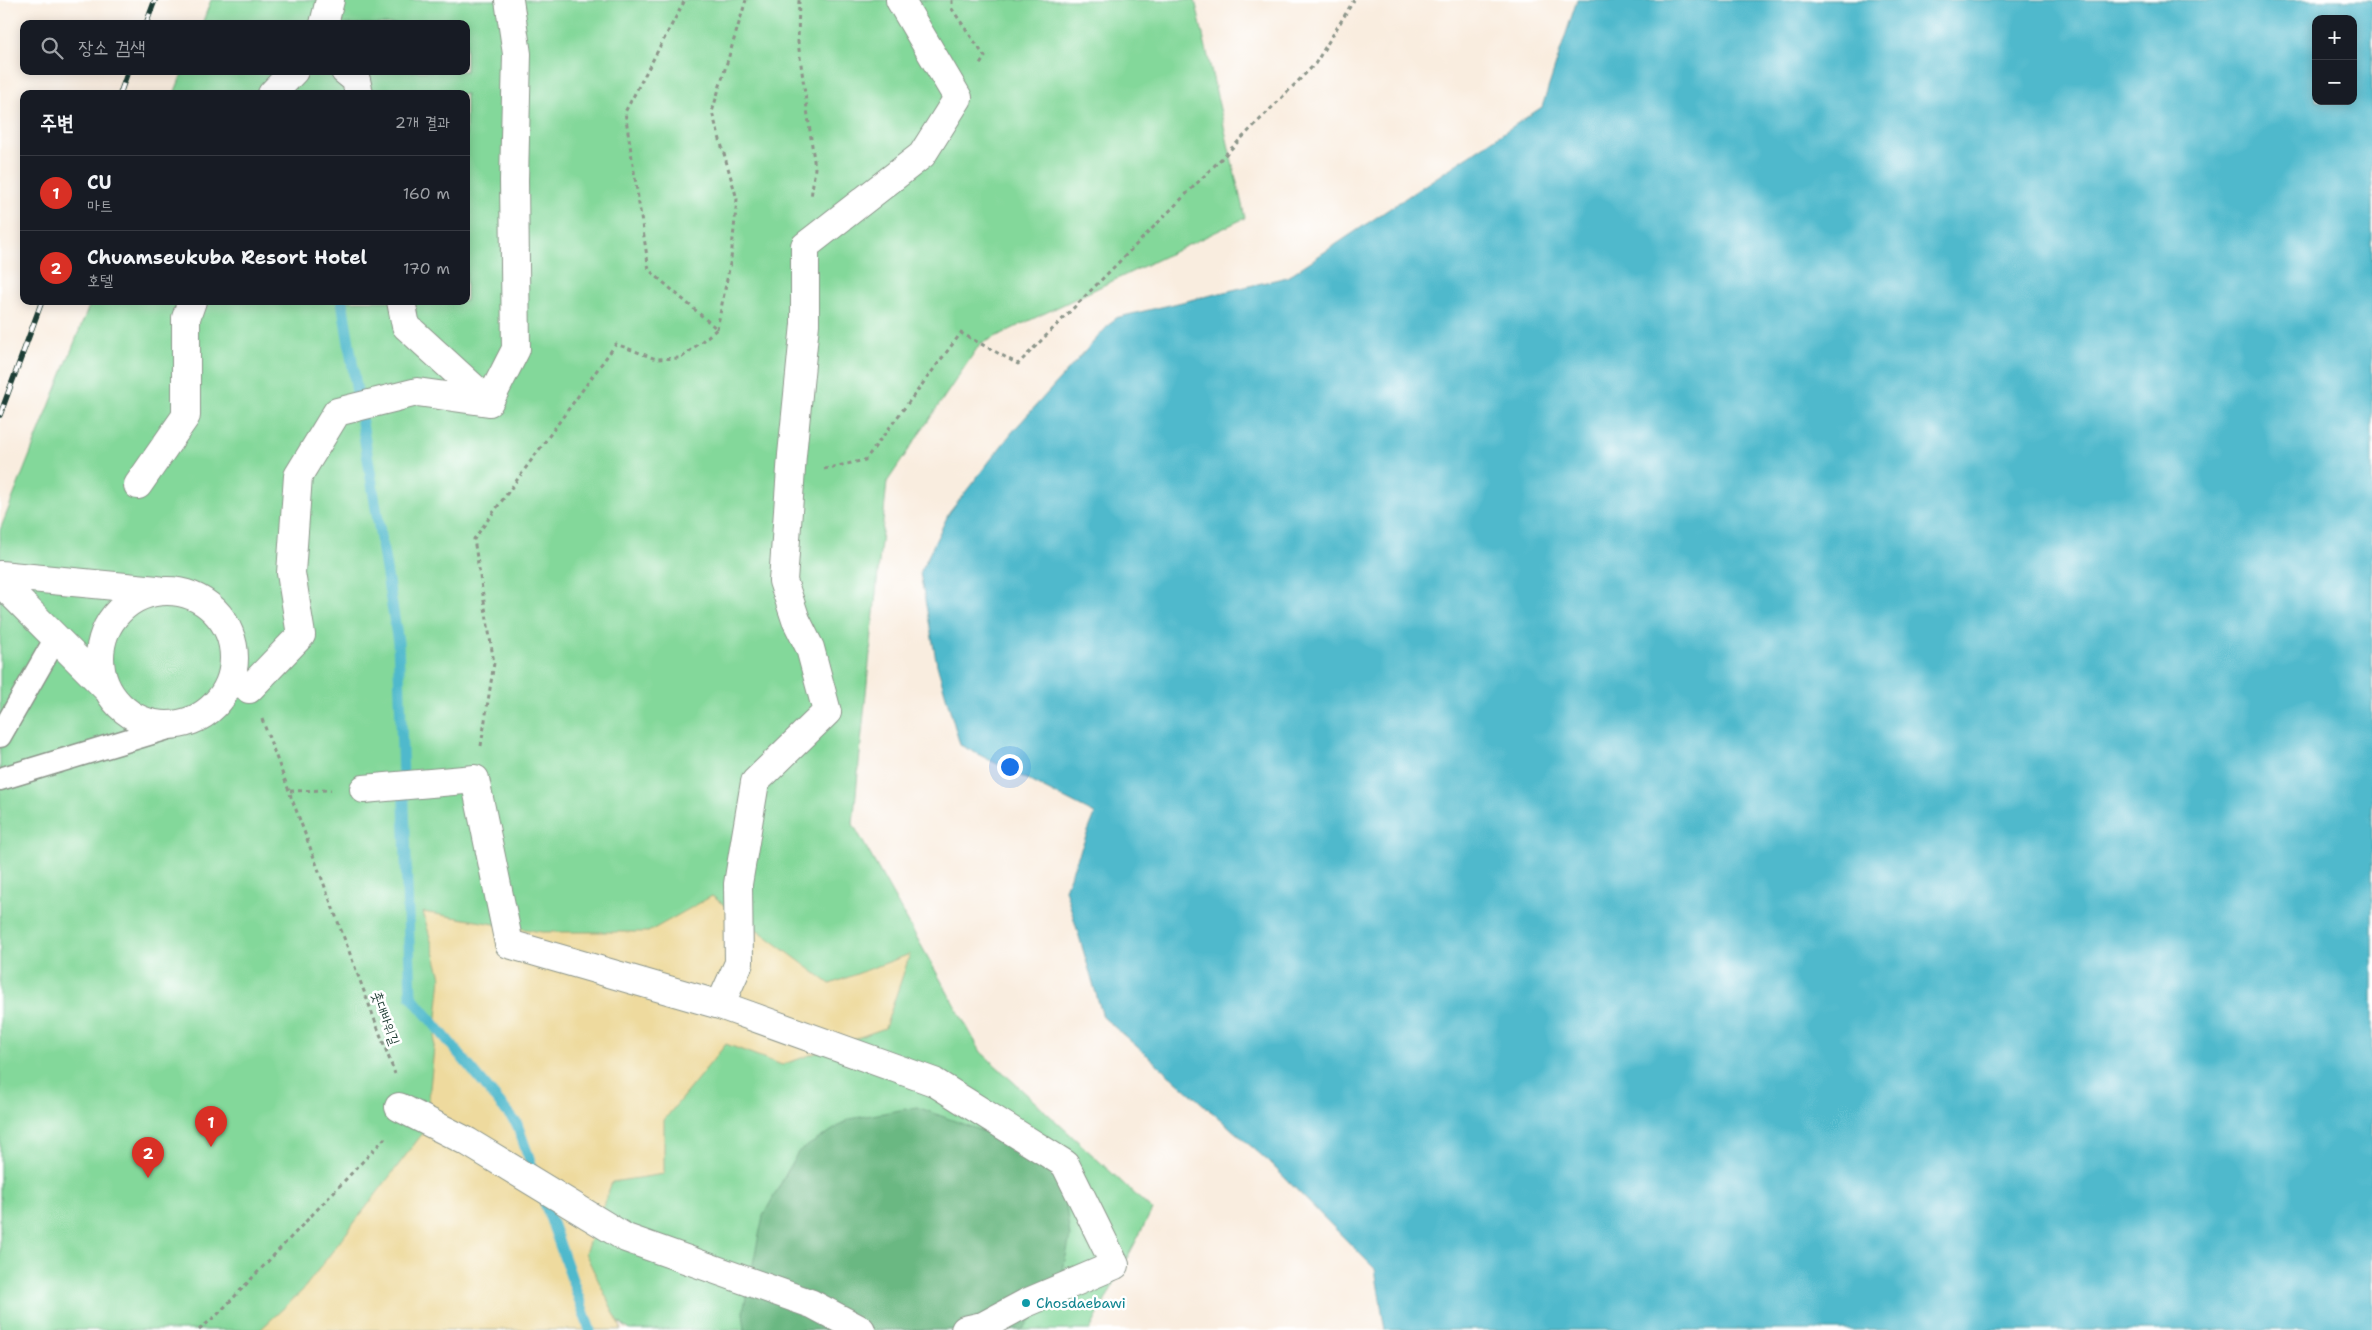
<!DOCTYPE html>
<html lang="ko">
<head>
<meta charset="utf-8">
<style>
	body { margin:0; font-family:"Shantell Sans","Poor Story",sans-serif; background:#20242c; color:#f1f3f6 }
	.controls { position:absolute; right:15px; top:15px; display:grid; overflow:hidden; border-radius:10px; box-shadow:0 2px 12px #0003 }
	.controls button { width:45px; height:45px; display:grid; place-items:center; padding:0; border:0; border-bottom:1px solid #363941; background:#171b24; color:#f1f3f6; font:25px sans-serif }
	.you { position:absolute; left:1009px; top:766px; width:18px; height:18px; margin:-12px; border:4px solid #fff; border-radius:50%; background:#1a73e8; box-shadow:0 0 0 8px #1a73e833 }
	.badge { display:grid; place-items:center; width:32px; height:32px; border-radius:50%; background:#d93025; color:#fff; font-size:16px; font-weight:700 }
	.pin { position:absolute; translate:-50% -41px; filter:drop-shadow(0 1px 2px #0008) }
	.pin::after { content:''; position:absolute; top:26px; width:18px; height:15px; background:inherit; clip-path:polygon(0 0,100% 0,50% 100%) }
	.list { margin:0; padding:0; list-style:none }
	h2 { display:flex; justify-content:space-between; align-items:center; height:65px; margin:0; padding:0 20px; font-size:21px }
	h2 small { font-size:16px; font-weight:400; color:#9ea1a6 }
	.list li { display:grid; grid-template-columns:32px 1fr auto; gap:15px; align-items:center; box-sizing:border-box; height:75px; padding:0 20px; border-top:1px solid #363941 }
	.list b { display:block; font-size:19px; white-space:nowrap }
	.list p { margin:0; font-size:16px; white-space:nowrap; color:#9ea1a6 }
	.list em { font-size:16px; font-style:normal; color:#9ea1a6 }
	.icon { flex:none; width:28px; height:28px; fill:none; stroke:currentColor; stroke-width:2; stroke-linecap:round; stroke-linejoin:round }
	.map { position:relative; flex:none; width:2372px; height:1330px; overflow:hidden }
	.search { position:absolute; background:#171b24; box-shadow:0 2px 12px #0003; left:20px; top:20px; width:450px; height:55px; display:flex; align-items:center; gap:12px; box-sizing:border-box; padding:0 18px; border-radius:10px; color:#9ea1a6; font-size:19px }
	.panel { position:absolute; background:#171b24; box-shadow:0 2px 12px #0003; left:20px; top:90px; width:450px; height:215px; border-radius:10px }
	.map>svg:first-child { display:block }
	.green { fill:#83d89a; stroke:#518a67 }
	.forest { fill:#6ab882; stroke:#447a5b }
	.sand { fill:#eeda9e; stroke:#868c69 }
	.water { fill:#4fb9cc; stroke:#377b80; fill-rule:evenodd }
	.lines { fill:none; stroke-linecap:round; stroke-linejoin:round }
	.stream { stroke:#4fb9cc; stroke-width:11 }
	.lane-casing { stroke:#8c958a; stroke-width:25 }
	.street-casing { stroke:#8c958a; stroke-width:30 }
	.path { stroke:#8c958a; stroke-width:3; stroke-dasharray:4 4; stroke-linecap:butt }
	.lane { stroke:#fff; stroke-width:22 }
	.street { stroke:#fff; stroke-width:28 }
	.rail-casing { stroke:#1f3d34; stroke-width:5.5 }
	.rail { stroke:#fff; stroke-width:4; stroke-dasharray:11; stroke-linecap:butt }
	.culture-dot { fill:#0f9aa8; stroke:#fff; stroke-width:2 }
	.labels { text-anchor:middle; stroke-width:5; stroke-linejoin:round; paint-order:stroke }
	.street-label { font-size:14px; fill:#1f3d34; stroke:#fff }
	.culture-label { font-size:14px; fill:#0d838f; stroke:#fff; text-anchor:start }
</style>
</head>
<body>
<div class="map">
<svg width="2372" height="1330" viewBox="0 0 2372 1330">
	<rect width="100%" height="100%" fill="#fff"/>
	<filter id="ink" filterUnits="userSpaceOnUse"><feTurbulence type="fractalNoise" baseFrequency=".02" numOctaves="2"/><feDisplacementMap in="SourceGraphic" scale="10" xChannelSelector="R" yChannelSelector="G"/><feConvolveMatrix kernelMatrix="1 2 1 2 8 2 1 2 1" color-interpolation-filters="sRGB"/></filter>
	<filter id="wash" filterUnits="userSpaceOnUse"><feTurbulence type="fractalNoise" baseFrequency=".0096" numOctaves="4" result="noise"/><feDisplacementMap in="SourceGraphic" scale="20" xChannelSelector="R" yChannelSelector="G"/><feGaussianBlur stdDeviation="1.12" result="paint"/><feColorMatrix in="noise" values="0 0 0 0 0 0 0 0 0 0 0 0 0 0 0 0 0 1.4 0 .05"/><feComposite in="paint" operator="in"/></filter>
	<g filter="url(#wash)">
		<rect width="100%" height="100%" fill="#f9eddf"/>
		<path class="green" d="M211,0h984l50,218 -265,126 -93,138 -34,342 128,228 171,158 -62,120h-460l-150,-105 -163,105h-317v-800l91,-229h375v-207h-292l9,-23h283v-47h-264z"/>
		<path class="forest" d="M917,1107l143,53 10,77 -11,52 -37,41h-277l-2,-18 20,-96 35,-64 52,-33z"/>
		<path class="sand" d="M712,896l118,88 80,-30 -25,74 -103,37 -56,-21 -62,76v54l-52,8 -27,71 37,77h-362l42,-39 124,-162 15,-152 -18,-65 119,20h106z"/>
		<path class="water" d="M1577,0h795v1330h-987l-10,-61 -107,-108 -165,-144 -38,-128 30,-75 -135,-69 -23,-80 -17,-92 29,-60 64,-82 102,-113 172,-41 255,-170zM2316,19h37v82h-37z"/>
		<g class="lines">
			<path class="stream" d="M342,301l56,341 13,354 106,128 73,206"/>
		</g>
	</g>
	<g filter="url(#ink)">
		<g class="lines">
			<defs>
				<path id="lane" d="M0,736l56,-98
					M0,779l185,-56"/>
				<path id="street" d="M324,24l6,-24
					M345,71l11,9 3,14
					M272,94l22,-23
					M401,301l5,25 83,76
					M138,485l48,-69v-98l6,-17
					M0,575l157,15
					M0,582l107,107
					M100 658a67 67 0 1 1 134 0a67 67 0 1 1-134 0Z
					M249,689l52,-54 -10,-62 7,-97 39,-64 80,-20 72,10 27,-53 -2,-169 3,-126 -8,-54
					M364,789l111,-10 34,165 211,61 214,77 131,82 50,101 -89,38 -43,23 -18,4
					M720,1005l19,-42 -1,-79 17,-102 72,-70 -17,-64 -14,-28 -13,-39 9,-126 13,-131v-78l117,-91 36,-57 -58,-98
					M399,1107l69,35 158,96 186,66 49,26"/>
			</defs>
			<use href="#lane" class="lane-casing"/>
			<use href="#street" class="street-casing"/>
			<path class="path" d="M799,0l-1,42 17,126 -4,30
				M952,0v9l33,48 -6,9
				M717,329l14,-70 6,-60 -25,-87 34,-112
				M824,469l41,-9 96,-127 57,31 297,-300 39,-64
				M262,719l133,355
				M481,746l13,-83 -20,-124 142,-195 40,15 25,-1 36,-29 -68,-59 -24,-158 60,-112
				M290,791l41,-1
				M199,1330l19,-16 167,-176"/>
			<use href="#lane" class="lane"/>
			<use href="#street" class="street"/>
			<defs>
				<path id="rail" d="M146,24l9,-24
					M120,94l8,-23
					M0,415l42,-114"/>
			</defs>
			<use href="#rail" class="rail-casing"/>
			<use href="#rail" class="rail"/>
		</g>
	</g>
	<circle class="culture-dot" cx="1026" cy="1303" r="5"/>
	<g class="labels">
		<g class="street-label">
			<text transform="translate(386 1018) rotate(70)" y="5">촛대바위길</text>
		</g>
		<g class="culture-label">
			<text x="1036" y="1308">Chosdaebawi</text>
		</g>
	</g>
</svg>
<div class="controls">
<button>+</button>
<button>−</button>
</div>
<div class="you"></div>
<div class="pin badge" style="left:211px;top:1147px">1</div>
<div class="pin badge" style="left:148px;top:1178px">2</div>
<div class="search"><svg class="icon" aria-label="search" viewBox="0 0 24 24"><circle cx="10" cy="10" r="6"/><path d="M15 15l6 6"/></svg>장소 검색</div>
<section class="panel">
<h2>주변<small>2개 결과</small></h2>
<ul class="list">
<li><span class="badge">1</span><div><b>CU</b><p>마트</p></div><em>160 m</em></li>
<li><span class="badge">2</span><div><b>Chuamseukuba Resort Hotel</b><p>호텔</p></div><em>170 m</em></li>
</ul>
</section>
</div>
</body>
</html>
